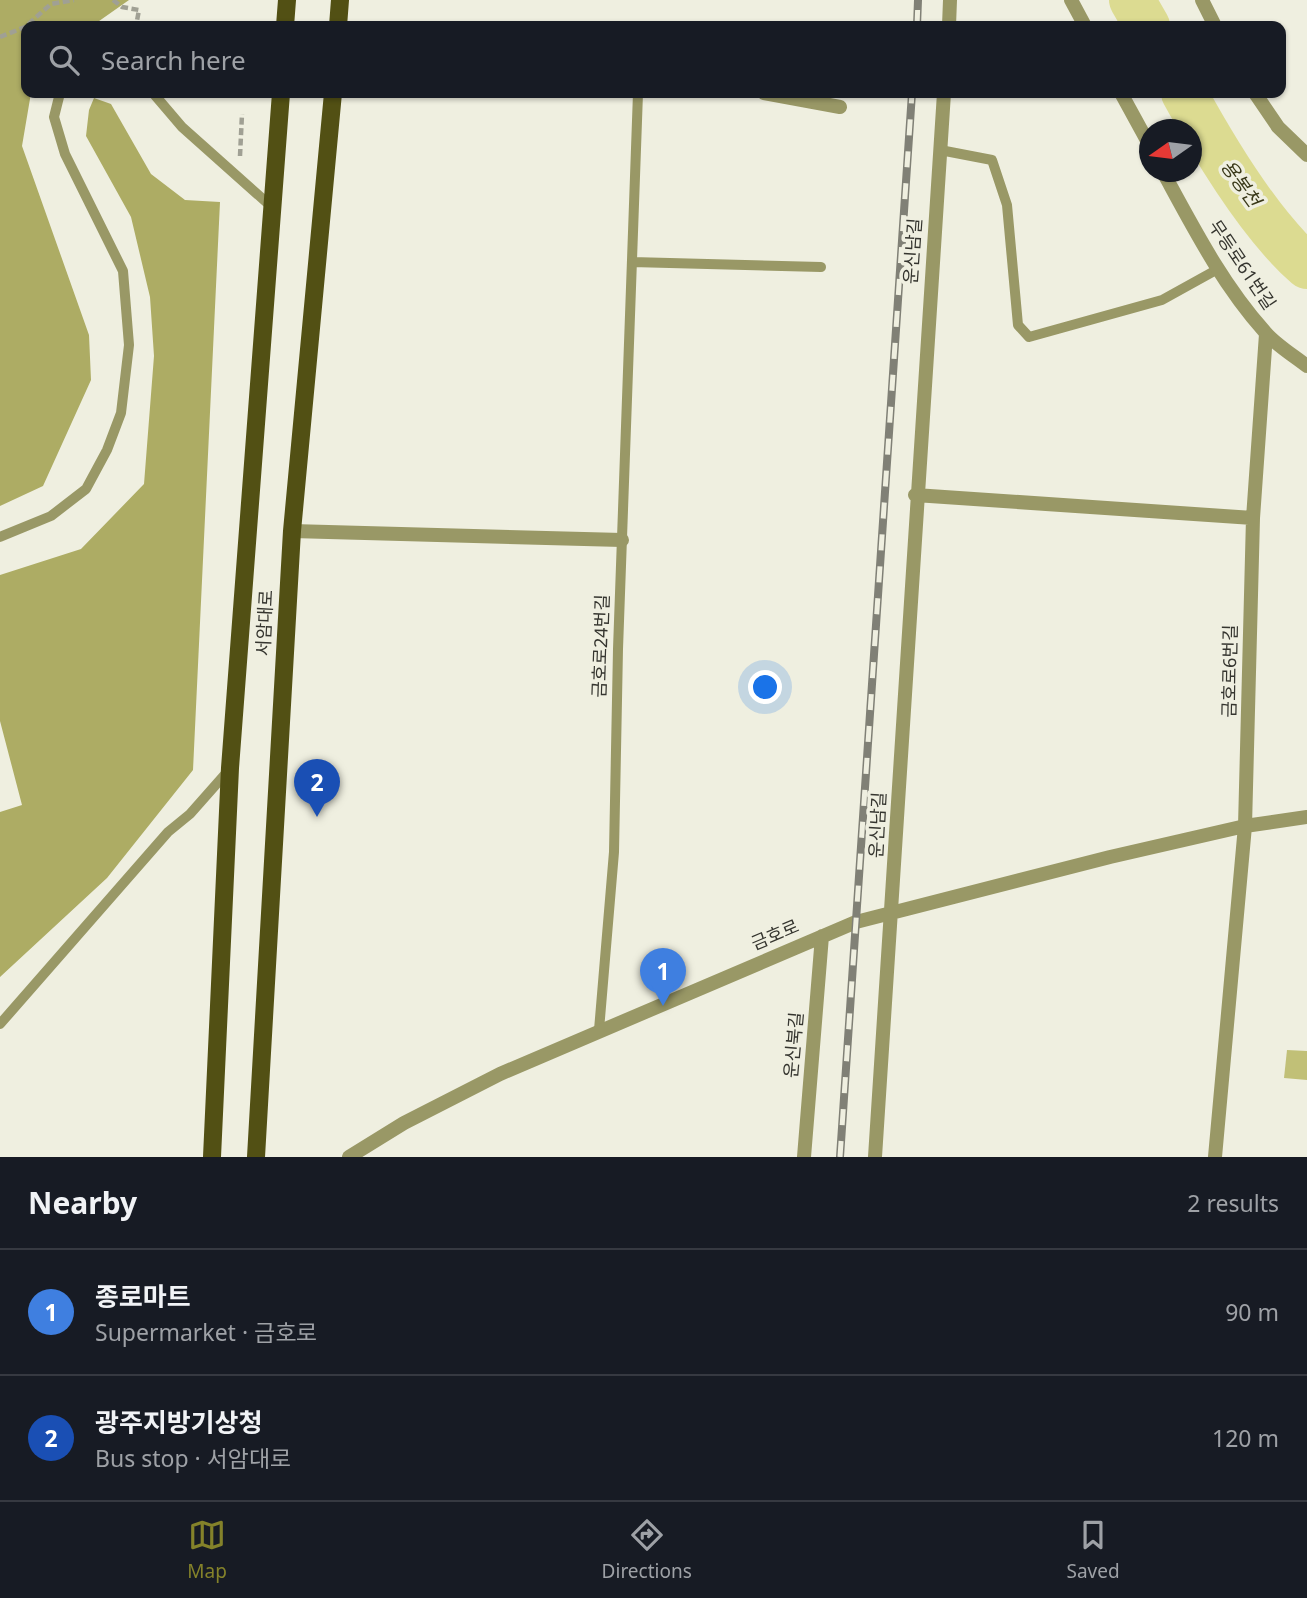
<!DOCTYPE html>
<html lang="en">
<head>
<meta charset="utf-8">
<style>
	body { margin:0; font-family:"Noto Sans","Noto Sans KR",sans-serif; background:#20242c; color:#f1f3f6 }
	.compass { position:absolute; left:1139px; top:119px; width:63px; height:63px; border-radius:50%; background:#171b24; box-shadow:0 2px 5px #0004; rotate:256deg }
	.you { position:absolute; left:766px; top:688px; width:24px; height:24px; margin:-18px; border:5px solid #fff; border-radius:50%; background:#1a73e8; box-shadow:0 0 0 10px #1a73e833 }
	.badge { display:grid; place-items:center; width:46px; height:46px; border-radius:50%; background:#84822a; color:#fff; font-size:23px; font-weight:700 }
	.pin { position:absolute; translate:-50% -58px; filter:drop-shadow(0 2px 4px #0008) }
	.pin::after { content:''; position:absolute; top:37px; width:24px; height:21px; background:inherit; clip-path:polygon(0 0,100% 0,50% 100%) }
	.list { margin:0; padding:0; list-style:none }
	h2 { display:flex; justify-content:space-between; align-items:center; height:91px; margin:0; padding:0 28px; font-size:30px }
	h2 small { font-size:23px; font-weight:400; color:#9ea1a6 }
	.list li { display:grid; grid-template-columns:46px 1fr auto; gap:21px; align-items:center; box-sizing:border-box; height:126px; padding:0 28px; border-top:2px solid #363941 }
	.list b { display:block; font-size:26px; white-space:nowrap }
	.list p { margin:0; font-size:23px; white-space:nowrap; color:#9ea1a6 }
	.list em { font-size:23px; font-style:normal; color:#9ea1a6 }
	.icon { flex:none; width:38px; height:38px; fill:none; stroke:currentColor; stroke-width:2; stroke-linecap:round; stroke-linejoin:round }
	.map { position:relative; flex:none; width:1307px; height:1157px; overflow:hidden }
	.search { position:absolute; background:#171b24; box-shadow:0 2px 5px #0004; left:21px; right:21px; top:21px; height:77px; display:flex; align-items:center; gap:18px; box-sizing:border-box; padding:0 24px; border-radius:14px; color:#9ea1a6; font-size:26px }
	.sheet { height:343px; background:#171b24 }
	nav { display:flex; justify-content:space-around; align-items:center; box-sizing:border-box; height:98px; border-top:2px solid #363941; background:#171b24; font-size:19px; color:#9ea1a6 }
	nav a { display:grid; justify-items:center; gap:4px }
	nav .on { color:#84822a }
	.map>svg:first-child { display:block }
	.forest { fill:#adac64 }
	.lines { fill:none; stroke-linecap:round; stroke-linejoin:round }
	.river { stroke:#dcdb91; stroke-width:46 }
	.building { fill:#c1c077 }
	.path { stroke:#a0a094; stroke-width:4.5; stroke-dasharray:7 3.5; stroke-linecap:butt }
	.service { stroke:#999866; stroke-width:10 }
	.minor { stroke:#999866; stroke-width:14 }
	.primary { stroke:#525014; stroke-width:18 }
	.rail-casing { stroke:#808076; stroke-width:8 }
	.rail { stroke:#efefe0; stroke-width:5; stroke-dasharray:16; stroke-linecap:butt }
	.labels { text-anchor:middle; stroke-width:7; stroke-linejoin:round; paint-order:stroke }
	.street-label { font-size:18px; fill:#35352f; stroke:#efefe0 }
	.water-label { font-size:19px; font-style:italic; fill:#393818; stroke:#efefe0 }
</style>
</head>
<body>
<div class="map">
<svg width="1307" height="1157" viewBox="0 0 1307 1157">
	<rect width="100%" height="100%" fill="#efefe0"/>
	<path class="forest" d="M0,0h129l-37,26h-66v67h5l-9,53 67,189 2,45 -48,106 -43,20z
		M94,98l17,6 40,70 34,26 35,2 -27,568 -86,108 -107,99v-165l22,-7 -22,-84v-146l81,-26 63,-65 10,-128 -4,-59 -19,-80 -45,-81 3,-26z"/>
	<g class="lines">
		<path class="river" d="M1132,0l15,26
			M1184,93c30,55 75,131 123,173"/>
	</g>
	<path class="building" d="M1287,1050l20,1v29l-23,-2z"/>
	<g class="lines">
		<path class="path" d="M113,0l9,7 17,3 -3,16
			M0,37l25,-10 26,-23 23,-4
			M240,156l2,-42"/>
		<path class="service" d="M153,93l29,34 92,82
			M940,150l52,10 15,45 11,120 11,12 133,-37 56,-31
			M632,262l189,5
			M0,537l51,-21 35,-27 21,-39 14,-37 8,-68 -6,-74 -58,-117 -11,-37 6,-24
			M0,1024l168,-192 22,-18 38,-43
			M599,1030l15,-178 4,-203 20,-556"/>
		<path class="minor" d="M1071,0l14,26
			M1202,0l13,26
			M949,26l1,-26
			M764,93l76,14
			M1121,93l29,53
			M1255,93l23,34 29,28
			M1163,172c30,55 59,112 102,160 11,13 28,23 42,34
			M915,495l338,23
			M292,531l330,9
			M349,1157l55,-34 96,-49 356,-152 254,-65 135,-31 62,-9
			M804,1157l18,-221
			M875,1157l69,-1064
			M1215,1157l30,-331 8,-308 13,-184"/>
		<path class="primary" d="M285,26l2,-26
			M338,26l2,-26
			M212,1157l18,-389 51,-675
			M256,1157l36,-626 41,-438"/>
		<defs>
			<path id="rail" d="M917,26l1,-26
				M840,1157l72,-1064"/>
		</defs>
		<use href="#rail" class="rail-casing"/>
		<use href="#rail" class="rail"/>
	</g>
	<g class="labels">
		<g class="street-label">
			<text transform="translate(913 251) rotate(-86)" y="6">운신남길</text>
			<text transform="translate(1242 265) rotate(56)" y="6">무등로61번길</text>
			<text transform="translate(265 623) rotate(-87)" y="6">서암대로</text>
			<text transform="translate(601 646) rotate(-88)" y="6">금호로24번길</text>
			<text transform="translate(1230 671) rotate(-89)" y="6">금호로6번길</text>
			<text transform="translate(878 825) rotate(-87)" y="6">운신남길</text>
			<text transform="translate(775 935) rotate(-23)" y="6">금호로</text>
			<text transform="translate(794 1045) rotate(-85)" y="6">운신북길</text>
		</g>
		<g class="water-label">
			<text transform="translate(1241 183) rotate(54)" y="7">용봉천</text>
		</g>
	</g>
</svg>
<svg class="compass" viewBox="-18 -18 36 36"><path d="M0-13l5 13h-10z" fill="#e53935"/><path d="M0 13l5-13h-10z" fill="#9ea1a6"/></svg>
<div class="you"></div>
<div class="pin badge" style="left:663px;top:1006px;background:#3f7fe0">1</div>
<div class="pin badge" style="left:317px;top:817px;background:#1a4fb4">2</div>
<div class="search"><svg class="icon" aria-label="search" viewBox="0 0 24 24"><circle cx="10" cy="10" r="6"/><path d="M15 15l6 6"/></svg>Search here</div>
</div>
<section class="sheet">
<h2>Nearby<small>2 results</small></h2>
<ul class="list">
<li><span class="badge" style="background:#3f7fe0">1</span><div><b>종로마트</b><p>Supermarket · 금호로</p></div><em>90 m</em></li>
<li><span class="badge" style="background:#1a4fb4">2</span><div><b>광주지방기상청</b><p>Bus stop · 서암대로</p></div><em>120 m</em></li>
</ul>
</section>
<nav>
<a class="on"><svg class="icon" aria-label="map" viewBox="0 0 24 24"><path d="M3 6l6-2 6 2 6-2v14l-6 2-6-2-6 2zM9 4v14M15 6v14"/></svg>Map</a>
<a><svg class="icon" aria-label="directions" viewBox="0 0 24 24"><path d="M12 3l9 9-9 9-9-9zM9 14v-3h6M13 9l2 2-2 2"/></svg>Directions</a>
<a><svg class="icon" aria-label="saved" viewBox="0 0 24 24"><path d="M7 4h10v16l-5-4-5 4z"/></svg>Saved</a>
</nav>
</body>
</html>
